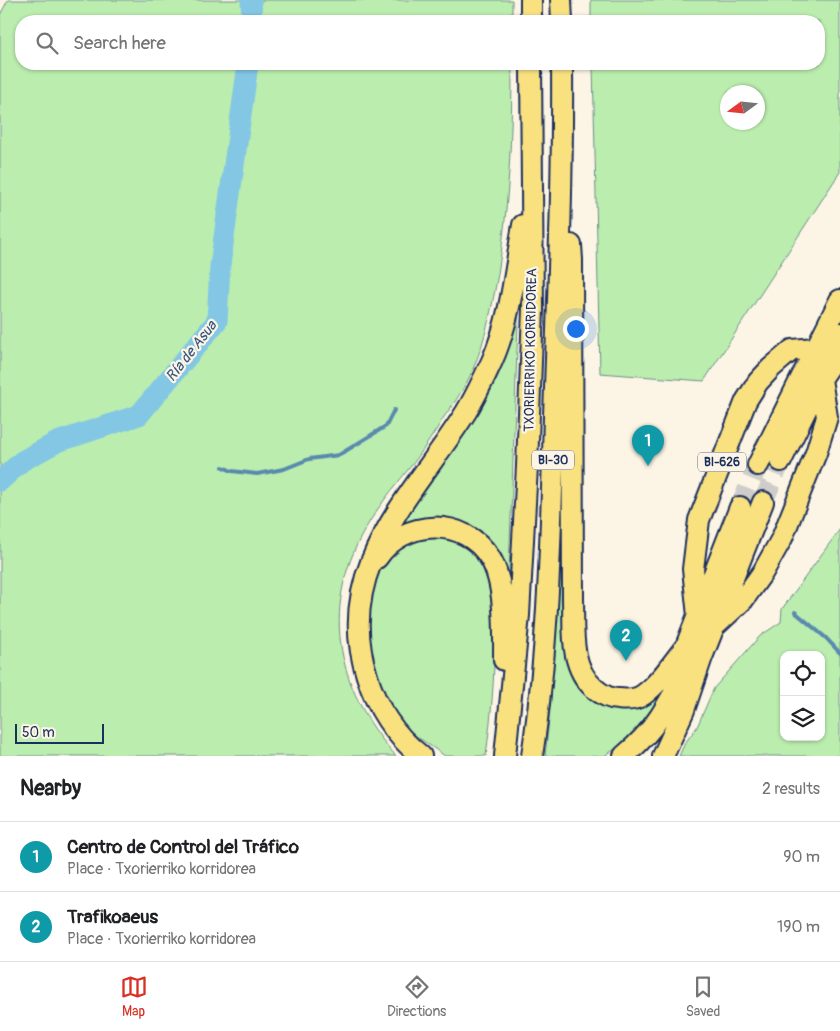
<!DOCTYPE html>
<html lang="en">
<head>
<meta charset="utf-8">
<style>
	body { margin:0; font-family:Pangolin,sans-serif; background:#f2f2f2; color:#202124 }
	.controls { position:absolute; right:15px; bottom:15px; display:grid; overflow:hidden; border-radius:10px; box-shadow:0 1px 4px #0004 }
	.controls button { width:45px; height:45px; display:grid; place-items:center; padding:0; border:0; border-bottom:1px solid #e0e0e0; background:#fff; color:#202124; font:25px sans-serif }
	.compass { position:absolute; left:720px; top:85px; width:45px; height:45px; border-radius:50%; background:#fff; box-shadow:0 1px 4px #0004; rotate:255deg }
	.scale { position:absolute; left:15px; bottom:12px; width:89px; box-sizing:border-box; padding-left:5px; border:2px solid #1b2f5e; border-top:0; font-size:14px; line-height:18px; white-space:nowrap; color:#1b2f5e; -webkit-text-stroke:4px #fcf5e5; paint-order:stroke }
	.you { position:absolute; left:575px; top:328px; width:18px; height:18px; margin:-12px; border:4px solid #fff; border-radius:50%; background:#1a73e8; box-shadow:0 0 0 8px #1a73e833 }
	.badge { display:grid; place-items:center; width:32px; height:32px; border-radius:50%; background:#d93025; color:#fff; font-size:16px; font-weight:700 }
	.pin { position:absolute; translate:-50% -41px; filter:drop-shadow(0 1px 2px #0008) }
	.pin::after { content:''; position:absolute; top:26px; width:18px; height:15px; background:inherit; clip-path:polygon(0 0,100% 0,50% 100%) }
	.list { margin:0; padding:0; list-style:none }
	h2 { display:flex; justify-content:space-between; align-items:center; height:65px; margin:0; padding:0 20px; font-size:21px }
	h2 small { font-size:16px; font-weight:400; color:#757577 }
	.list li { display:grid; grid-template-columns:32px 1fr auto; gap:15px; align-items:center; box-sizing:border-box; height:70px; padding:0 20px; border-top:1px solid #e0e0e0 }
	.list b { display:block; font-size:19px; white-space:nowrap }
	.list p { margin:0; font-size:16px; white-space:nowrap; color:#757577 }
	.list em { font-size:16px; font-style:normal; color:#757577 }
	.icon { flex:none; width:28px; height:28px; fill:none; stroke:currentColor; stroke-width:2; stroke-linecap:round; stroke-linejoin:round }
	.map { position:relative; flex:none; width:840px; height:756px; overflow:hidden }
	.search { position:absolute; background:#fff; box-shadow:0 1px 4px #0004; left:15px; right:15px; top:15px; height:55px; display:flex; align-items:center; gap:12px; box-sizing:border-box; padding:0 18px; border-radius:20px; color:#757577; font-size:19px }
	.sheet { height:205px; background:#fff }
	nav { display:flex; justify-content:space-around; align-items:center; box-sizing:border-box; height:70px; border-top:1px solid #e0e0e0; background:#fff; font-size:14px; color:#757577 }
	nav a { display:grid; justify-items:center; gap:2px }
	nav .on { color:#d93025 }
	.map>svg:first-child { display:block }
	.green { fill:#bbedae; stroke:#6b8e86; fill-rule:evenodd }
	.lines { fill:none; stroke-linecap:round; stroke-linejoin:round }
	.stream { stroke:#598aae; stroke-width:4 }
	.river { stroke:#83c7e4; stroke-width:21 }
	.motorway-tunnel { stroke:#cfcdca; stroke-width:20; stroke-dasharray:20 10; stroke-linecap:butt }
	.motorway-casing { stroke:#1b2f5e; stroke-width:24 }
	.motorway { stroke:#fae180; stroke-width:20 }
	.labels { text-anchor:middle; stroke-width:4.5; stroke-linejoin:round; paint-order:stroke }
	.shield { fill:#fcf5e5; stroke:#5e6a86; stroke-width:1 }
	.shield-label { font-size:12px; font-weight:bold; fill:#1b2f5e }
	.street-label { font-size:14px; fill:#1b2f5e; stroke:#fcf5e5 }
	.water-label { font-size:15px; font-style:italic; fill:#355580; stroke:#fcf5e5 }
</style>
</head>
<body>
<div class="map">
<svg width="840" height="756" viewBox="0 0 840 756">
	<rect width="100%" height="100%" fill="#fcf5e5"/>
	<filter id="ink" filterUnits="userSpaceOnUse"><feTurbulence type="fractalNoise" baseFrequency=".02" numOctaves="2"/><feDisplacementMap in="SourceGraphic" scale="10" xChannelSelector="R" yChannelSelector="G"/><feConvolveMatrix kernelMatrix="1 2 1 2 8 2 1 2 1" color-interpolation-filters="sRGB"/></filter>
	<g filter="url(#ink)">
		<path class="green" d="M8,0h504v21h-491v43h491c0,71 -3,140 -14,210 -6,32 -12,65 -25,95 -7,17 -18,33 -29,48 -9,15 -19,30 -29,44 -16,20 -32,39 -45,60 -51,81 -36,166 26,235h-396v-741z
			M591,0h249v172l-136,209 -104,-8 -7,-309h226v-43h-228zM728,92h30v30h-30z
			M519,296l-11,302 -20,-58 -11,-11 -14,-7 -17,-2 -38,4 -5,-3 1,-11 43,-52 25,-38z
			M566,383l3,274 35,46 59,-13 -14,28 -24,25 -21,13h-59l6,-55z
			M840,529v227h-161l6,-13 12,-16 17,-39 46,-52 21,-14 1,-13zM784,655h37v82h-37z
			M423,536c17,2 32,3 47,13 11,9 19,26 22,39 3,17 2,34 2,50 1,40 -3,79 -8,118h-41l-33,-23 -20,-20 -23,-51 -3,-53 9,-37 21,-24z"/>
		<g class="lines">
			<path class="stream" d="M223,467l9,4 25,3 27,-5 25,-10 30,-4 47,-29 8,-16
				M795,612l31,26 14,15"/>
			<path class="river" d="M251,0l1,21
				M0,481l22,-20 35,-19 82,-27 78,-94 3,-55 28,-202"/>
			<path class="motorway-tunnel" d="M763,502l18,-41
				M740,507l18,-42"/>
			<defs>
				<path id="motorway" d="M531,0v21
					M561,0l1,21
					M571,245l1,15 1,339c1,30 -4,67 21,89 7,6 15,11 24,11 8,1 18,1 25,-4 17,-12 30,-33 43,-49
					M781,461l40,-82 19,-46
					M758,465l82,-165
					M377,558c26,-39 88,-42 113,0 16,26 14,73 14,102
					M698,616l-5,-47 6,-49 47,-119 12,-19 13,-14 21,-18 24,-2
					M714,627l29,-27 20,-28 19,-34 34,-85 11,-36 -6,-38 19,-28
					M674,692l12,-46 54,-139
					M421,756c-26,-20 -45,-49 -54,-80 -35,-108 47,-181 99,-264 10,-16 18,-34 26,-51 19,-43 23,-91 31,-136
					M505,756l14,-141 8,-149 6,-157 -2,-245
					M532,756c17,-112 19,-227 22,-340 4,-117 9,-235 8,-352
					M624,756c13,-11 25,-23 35,-38 8,-12 14,-25 23,-36
					M663,756l21,-46 18,-53 61,-155"/>
			</defs>
			<use href="#motorway" class="motorway-casing"/>
			<use href="#motorway" class="motorway"/>
		</g>
	</g>
	<g class="labels">
		<g class="shield">
			<rect x="532" y="450.5" width="42" height="19" rx="4"/>
			<rect x="698" y="452.5" width="48" height="19" rx="4"/>
		</g>
		<g class="shield-label">
			<text x="553" y="464">BI-30</text>
			<text x="722" y="466">BI-626</text>
		</g>
		<g class="street-label">
			<text transform="translate(530 350) rotate(-89)" y="5">TXORIERRIKO KORRIDOREA</text>
		</g>
		<g class="water-label">
			<text transform="translate(191 351) rotate(-52)" y="5">Ría de Asua</text>
		</g>
	</g>
</svg>
<div class="controls">
<button><svg class="icon" aria-label="locate" viewBox="0 0 24 24"><circle cx="12" cy="12" r="6"/><path d="M12 2v4M12 18v4M2 12h4M18 12h4"/></svg></button>
<button><svg class="icon" aria-label="layers" viewBox="0 0 24 24"><path d="M12 4l9 5-9 5-9-5zM3 14l9 5 9-5"/></svg></button>
</div>
<svg class="compass" viewBox="-18 -18 36 36"><path d="M0-13l5 13h-10z" fill="#e53935"/><path d="M0 13l5-13h-10z" fill="#757577"/></svg>
<div class="scale">50 m</div>
<div class="you"></div>
<div class="pin badge" style="left:648px;top:466px;background:#0f9aa8">1</div>
<div class="pin badge" style="left:626px;top:661px;background:#0f9aa8">2</div>
<div class="search"><svg class="icon" aria-label="search" viewBox="0 0 24 24"><circle cx="10" cy="10" r="6"/><path d="M15 15l6 6"/></svg>Search here</div>
</div>
<section class="sheet">
<h2>Nearby<small>2 results</small></h2>
<ul class="list">
<li><span class="badge" style="background:#0f9aa8">1</span><div><b>Centro de Control del Tráfico</b><p>Place · Txorierriko korridorea</p></div><em>90 m</em></li>
<li><span class="badge" style="background:#0f9aa8">2</span><div><b>Trafikoaeus</b><p>Place · Txorierriko korridorea</p></div><em>190 m</em></li>
</ul>
</section>
<nav>
<a class="on"><svg class="icon" aria-label="map" viewBox="0 0 24 24"><path d="M3 6l6-2 6 2 6-2v14l-6 2-6-2-6 2zM9 4v14M15 6v14"/></svg>Map</a>
<a><svg class="icon" aria-label="directions" viewBox="0 0 24 24"><path d="M12 3l9 9-9 9-9-9zM9 14v-3h6M13 9l2 2-2 2"/></svg>Directions</a>
<a><svg class="icon" aria-label="saved" viewBox="0 0 24 24"><path d="M7 4h10v16l-5-4-5 4z"/></svg>Saved</a>
</nav>
</body>
</html>
